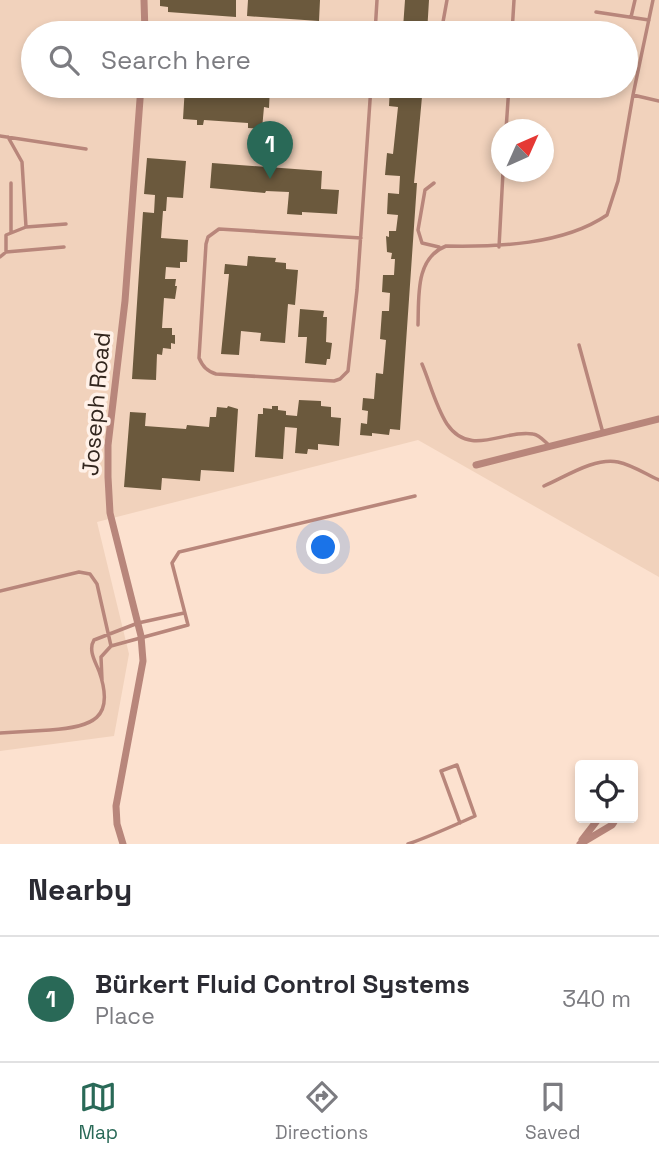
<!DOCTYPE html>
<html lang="en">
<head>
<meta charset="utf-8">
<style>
	body { margin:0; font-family:"Space Grotesk",sans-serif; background:#f2f2f3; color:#2b2b33 }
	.controls { position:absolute; right:21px; bottom:21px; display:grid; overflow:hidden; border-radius:7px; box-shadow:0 4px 10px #0003 }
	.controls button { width:63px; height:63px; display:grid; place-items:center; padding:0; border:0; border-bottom:2px solid #e1e1e2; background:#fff; color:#2b2b33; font:35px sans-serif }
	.compass { position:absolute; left:491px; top:119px; width:63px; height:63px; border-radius:50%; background:#fff; box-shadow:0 4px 10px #0003; rotate:45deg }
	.you { position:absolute; left:324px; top:548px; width:24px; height:24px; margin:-18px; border:5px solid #fff; border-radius:50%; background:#1a73e8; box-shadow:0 0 0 10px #1a73e833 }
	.badge { display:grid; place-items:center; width:46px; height:46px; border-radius:50%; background:#296957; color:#fff; font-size:23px; font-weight:700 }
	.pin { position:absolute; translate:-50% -58px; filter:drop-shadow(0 2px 4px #0008) }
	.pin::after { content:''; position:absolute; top:37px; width:24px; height:21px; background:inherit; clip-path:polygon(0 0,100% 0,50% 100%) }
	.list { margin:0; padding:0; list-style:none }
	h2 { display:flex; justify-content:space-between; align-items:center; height:91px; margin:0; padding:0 28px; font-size:30px }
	h2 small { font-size:23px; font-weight:400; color:#7c7c81 }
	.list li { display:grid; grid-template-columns:46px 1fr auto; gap:21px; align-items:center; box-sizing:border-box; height:126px; padding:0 28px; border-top:2px solid #e1e1e2 }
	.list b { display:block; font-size:26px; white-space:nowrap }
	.list p { margin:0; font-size:23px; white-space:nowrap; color:#7c7c81 }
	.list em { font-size:23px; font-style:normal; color:#7c7c81 }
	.icon { flex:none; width:38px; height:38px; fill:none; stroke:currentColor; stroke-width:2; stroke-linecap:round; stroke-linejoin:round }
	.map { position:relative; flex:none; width:659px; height:844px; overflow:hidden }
	.search { position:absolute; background:#fff; box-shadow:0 4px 10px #0003; left:21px; right:21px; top:21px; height:77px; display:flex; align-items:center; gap:18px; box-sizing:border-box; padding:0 24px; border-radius:38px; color:#7c7c81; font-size:26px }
	.sheet { height:217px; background:#fff }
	nav { display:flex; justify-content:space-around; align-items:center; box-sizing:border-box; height:98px; border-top:2px solid #e1e1e2; background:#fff; font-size:19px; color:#7c7c81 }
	nav a { display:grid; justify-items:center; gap:4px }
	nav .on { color:#296957 }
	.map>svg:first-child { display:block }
	.built { fill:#f1d2bc; fill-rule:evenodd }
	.building { fill:#6b593d }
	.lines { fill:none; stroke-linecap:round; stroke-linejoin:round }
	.lane { stroke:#b8867b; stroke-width:3.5 }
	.street { stroke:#b8867b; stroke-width:7 }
	.labels { text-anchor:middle; stroke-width:7; stroke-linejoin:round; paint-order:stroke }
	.street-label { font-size:23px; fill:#32261e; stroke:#fff1e8 }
</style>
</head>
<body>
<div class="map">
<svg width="659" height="844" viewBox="0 0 659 844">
	<rect width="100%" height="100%" fill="#fce1cf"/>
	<path class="built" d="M0,0h659v577l-241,-137 -321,82 32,132 -15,82 -114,15zM33,33h593v53h-593zM502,130h42v42h-42z"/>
	<path class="building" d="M160,0h76v17l-68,-5v-5l-8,-1z
		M248,0h72l-1,21 -72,-5z
		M405,0h24l-2,33h-22l1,-4 -3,-1z
		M185,86h85l-1,22 -5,-1 -2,22 -14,-1v-5l-44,-3 -1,5h-6v-5l-14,-1z
		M390,86h33l-9,97h3l-17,247 -10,-1 -1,6 -17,-2v3l-12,-1 1,-12 6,1 1,-13 -6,-1 1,-12 11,1 2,-26 7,1 3,-34 -6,-1 2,-28h7l1,-18 -8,-1 1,-17h11l1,-16h-4l1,-6 -5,-1 -1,-16 3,1v-6h7l2,-16 -11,-1 1,-21 11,1 1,-18 -15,-1 2,-22 6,1 5,-47 -9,-1z
		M147,158l39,3 -3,37 -16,-1 -1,14h-3l-2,27 27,2 -1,22h-7v6l-14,-1 -1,12h11l-1,7h2l-2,13 -11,-1 -2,30h10v7h3v9l-4,-1v6l-8,-1 -1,7 -5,-1 -1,26 -24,-1 11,-167 11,1 1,-18 -11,-1z
		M212,163l110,8 -1,18 18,1 -2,24 -35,-2v3l-15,-1 2,-22 -23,-1 -1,2 -55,-5z
		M248,256l28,2 -1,4 11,1v6l12,1 -3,35 -7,-1 -3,39 -25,-2 1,-8 -20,-2 -2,24 -18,-1 8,-80h-5l1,-10 22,2z
		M300,309l24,2 -1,6h4l-1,25 6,1 -2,16h-3l-1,6 -21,-2 2,-26h-9z
		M299,400l22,1v5l10,1v10l10,1 -2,28 -21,-2v6l-10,-1 -1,5 -12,-1 2,-25 -12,-1 -2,32 -28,-2 3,-43h5v-6l9,1v-3h6v4l8,1v4l11,1z
		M228,406l10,3 -4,63 -33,-2 -1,11 -38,-3 -1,12 -37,-3 6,-75 16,1 -1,13 41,3 1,-4 22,2 1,-10h6l1,-10 10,1z"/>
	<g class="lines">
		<path class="lane" d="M596,12l53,8
			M631,17l4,-17
			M375,33l2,-33
			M441,33l6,-33
			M512,33l2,-33
			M633,95l26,6
			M506,130l3,-44
			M0,136l86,13
			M11,183v49
			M434,183l-9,7 -7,40 4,13 17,4
			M26,227l40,-3
			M361,238l-142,-9 -11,8 -2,7 -7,114c4,9 8,13 17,16l118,7 6,-2 8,-8 9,-81 14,-204
			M499,247l4,-75
			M6,252l58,-5
			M0,257l6,-5v-17l20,-8 -4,-65 -14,-25
			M418,325c1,-28 -3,-67 28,-79 51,1 117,-1 161,-31l11,-34 15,-86 20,-95
			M579,345l24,88
			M422,364c8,19 14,43 25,60 23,34 57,5 86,10 7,1 12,8 17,12
			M544,486c21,-9 51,-29 74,-24 14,3 28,12 41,18
			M0,591l79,-19 11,2 7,10 14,62
			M102,680l-1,-23 10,-11 77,-21 -16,-62 7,-11 236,-56
			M0,733c17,-1 33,-2 50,-3 42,-3 66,-11 49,-59 -4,-10 -11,-21 -5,-31l44,-17 46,-10
			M408,844c23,-8 45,-18 67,-28l-18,-51 -16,6 19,52"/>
		<path class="street" d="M144,0l1,33
			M476,465l183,-46
			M582,840l17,-22
			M123,844l-6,-20 -1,-18 27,-145 -2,-25 -31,-123 -2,-36v-32l17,-144 16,-215
			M580,844l32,-19 2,-3 -1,-4"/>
	</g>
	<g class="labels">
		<g class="street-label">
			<text transform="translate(96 404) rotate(-85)" y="8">Joseph Road</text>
		</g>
	</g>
</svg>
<div class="controls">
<button><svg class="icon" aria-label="locate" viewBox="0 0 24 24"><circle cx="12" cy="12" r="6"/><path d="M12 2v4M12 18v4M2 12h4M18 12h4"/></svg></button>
</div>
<svg class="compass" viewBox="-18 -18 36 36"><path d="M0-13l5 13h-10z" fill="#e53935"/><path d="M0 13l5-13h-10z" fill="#7c7c81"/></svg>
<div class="you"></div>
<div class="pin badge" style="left:270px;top:179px">1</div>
<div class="search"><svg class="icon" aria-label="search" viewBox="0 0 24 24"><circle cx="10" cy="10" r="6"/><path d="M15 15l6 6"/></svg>Search here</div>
</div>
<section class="sheet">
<h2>Nearby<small></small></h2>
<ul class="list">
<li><span class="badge">1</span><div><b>Bürkert Fluid Control Systems</b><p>Place</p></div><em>340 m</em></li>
</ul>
</section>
<nav>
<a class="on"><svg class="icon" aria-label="map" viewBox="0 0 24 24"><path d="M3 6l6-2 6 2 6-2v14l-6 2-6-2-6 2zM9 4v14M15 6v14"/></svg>Map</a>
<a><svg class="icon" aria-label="directions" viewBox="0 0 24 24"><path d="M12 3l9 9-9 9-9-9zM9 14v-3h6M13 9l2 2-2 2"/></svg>Directions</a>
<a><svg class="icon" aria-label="saved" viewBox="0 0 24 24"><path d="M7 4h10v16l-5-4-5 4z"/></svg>Saved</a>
</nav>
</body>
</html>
